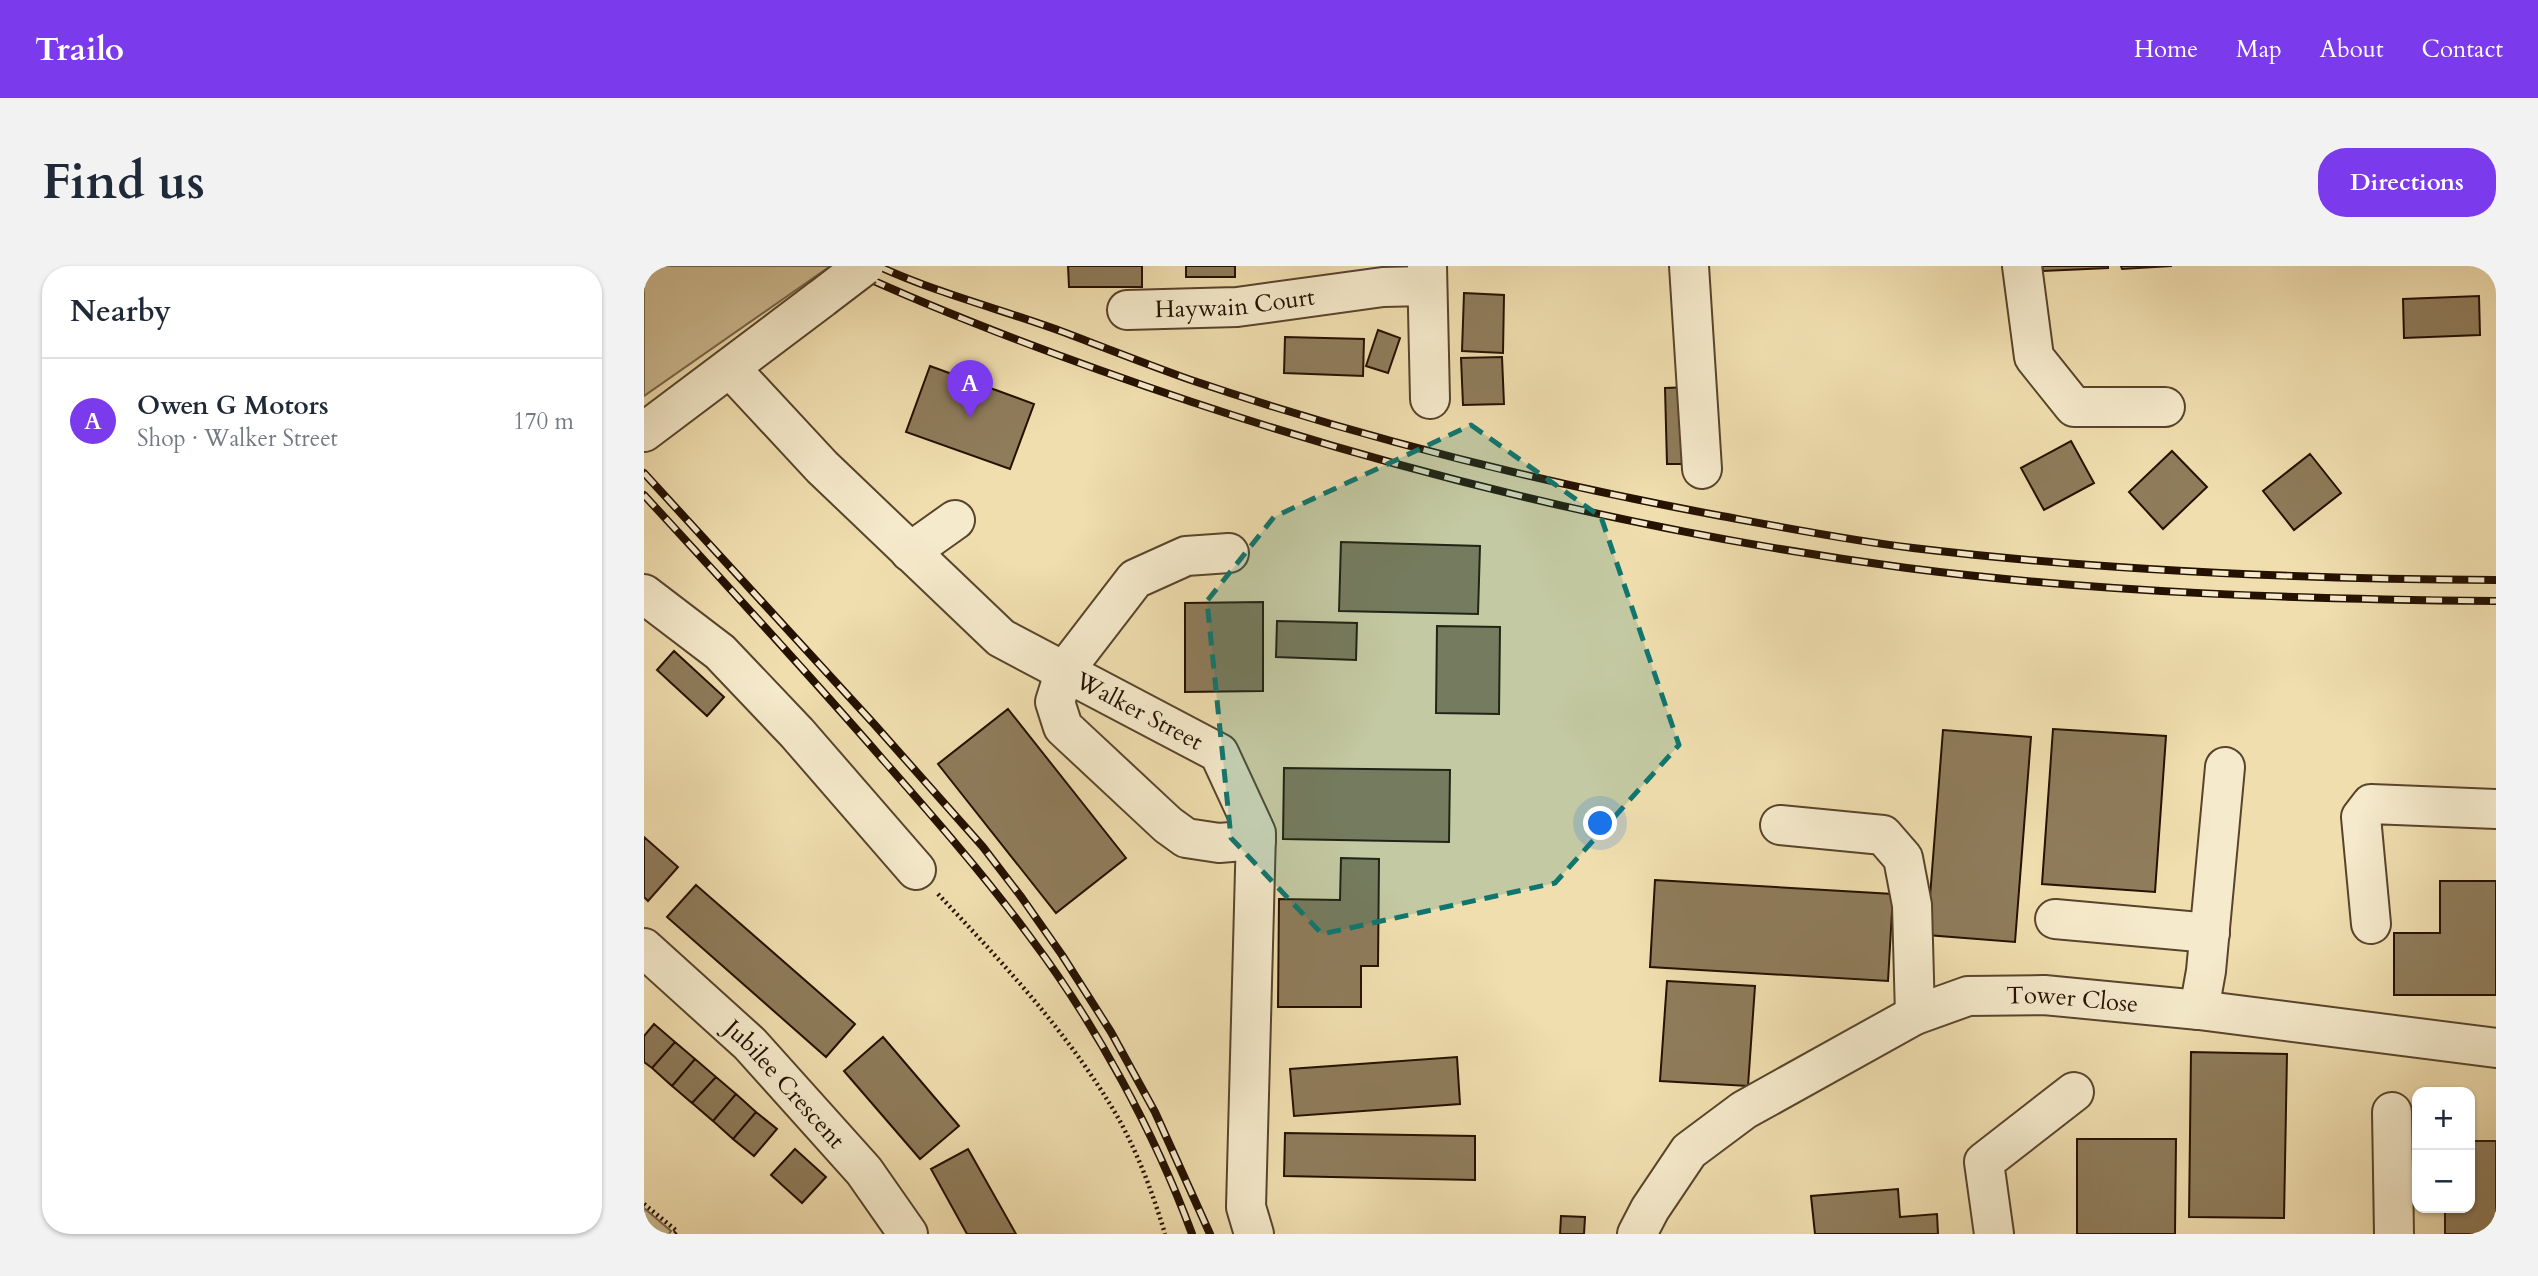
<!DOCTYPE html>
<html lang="en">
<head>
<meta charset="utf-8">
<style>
	body { margin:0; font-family:Cardo,serif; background:#f2f2f3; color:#1f2937 }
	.controls { position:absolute; right:21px; bottom:21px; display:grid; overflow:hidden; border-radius:14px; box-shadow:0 2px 5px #0004 }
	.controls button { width:63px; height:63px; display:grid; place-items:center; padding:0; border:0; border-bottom:2px solid #e0e1e3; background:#fff; color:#1f2937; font:35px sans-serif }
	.you { position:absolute; left:957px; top:558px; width:24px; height:24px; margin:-18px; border:5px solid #fff; border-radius:50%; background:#1a73e8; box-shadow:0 0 0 10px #1a73e833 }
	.badge { display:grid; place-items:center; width:46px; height:46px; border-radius:50%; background:#7c3aed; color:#fff; font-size:23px; font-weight:700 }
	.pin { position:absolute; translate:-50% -58px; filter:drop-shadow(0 2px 4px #0008) }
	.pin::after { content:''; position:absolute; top:37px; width:24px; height:21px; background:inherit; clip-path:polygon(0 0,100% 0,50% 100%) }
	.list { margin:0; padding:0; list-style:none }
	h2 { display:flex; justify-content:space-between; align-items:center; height:91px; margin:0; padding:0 28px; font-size:30px }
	h2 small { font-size:23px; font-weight:400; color:#747a83 }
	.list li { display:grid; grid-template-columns:46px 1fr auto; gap:21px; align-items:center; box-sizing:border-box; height:126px; padding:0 28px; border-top:2px solid #e0e1e3 }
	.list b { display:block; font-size:26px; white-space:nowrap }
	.list p { margin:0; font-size:23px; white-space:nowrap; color:#747a83 }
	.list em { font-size:23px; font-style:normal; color:#747a83 }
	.map { position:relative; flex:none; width:1852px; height:968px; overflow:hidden; border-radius:28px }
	header { display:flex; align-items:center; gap:42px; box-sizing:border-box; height:98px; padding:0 35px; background:#7c3aed; color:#fff }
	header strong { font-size:33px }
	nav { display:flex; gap:38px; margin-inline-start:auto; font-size:24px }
	.intro { display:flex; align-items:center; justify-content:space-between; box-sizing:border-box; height:168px; padding:0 42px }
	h1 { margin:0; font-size:49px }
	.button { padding:18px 32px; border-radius:28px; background:#7c3aed; color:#fff; font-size:24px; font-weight:700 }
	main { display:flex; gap:42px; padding:0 42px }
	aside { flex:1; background:#fff; border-radius:28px; box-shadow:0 2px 5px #0004 }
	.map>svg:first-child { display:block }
	.green { fill:#cdbb91; stroke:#796648; stroke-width:2 }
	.building { fill:#8f7c5b; stroke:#251100; stroke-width:2 }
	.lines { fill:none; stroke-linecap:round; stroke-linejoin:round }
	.minor-casing { stroke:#58442c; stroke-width:42 }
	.path { stroke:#251100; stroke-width:4.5; stroke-dasharray:2 3.5; stroke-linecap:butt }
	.minor { stroke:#f5eacb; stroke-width:38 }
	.rail-casing { stroke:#251100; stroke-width:8 }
	.rail { stroke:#f5eacb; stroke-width:5; stroke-dasharray:16; stroke-linecap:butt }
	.minor-bridge-casing { stroke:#58442c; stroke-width:42; stroke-linecap:butt }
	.minor-bridge { stroke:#f5eacb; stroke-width:38 }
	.marked { fill:#0f766e; fill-opacity:0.2; stroke:#0f766e; stroke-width:5; stroke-dasharray:14 9; stroke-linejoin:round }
	.labels { text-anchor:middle; stroke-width:5; stroke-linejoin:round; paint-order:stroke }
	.street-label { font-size:24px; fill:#251100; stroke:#f5eacb }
</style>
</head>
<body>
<header>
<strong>Trailo</strong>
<nav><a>Home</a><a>Map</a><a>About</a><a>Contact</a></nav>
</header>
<div class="intro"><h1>Find us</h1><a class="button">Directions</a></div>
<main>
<aside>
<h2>Nearby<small></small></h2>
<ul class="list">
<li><span class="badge">A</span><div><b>Owen G Motors</b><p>Shop · Walker Street</p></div><em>170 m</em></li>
</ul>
</aside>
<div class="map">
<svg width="1852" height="968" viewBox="0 0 1852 968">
	<rect width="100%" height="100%" fill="#f0deaf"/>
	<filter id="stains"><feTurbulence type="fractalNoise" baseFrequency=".00286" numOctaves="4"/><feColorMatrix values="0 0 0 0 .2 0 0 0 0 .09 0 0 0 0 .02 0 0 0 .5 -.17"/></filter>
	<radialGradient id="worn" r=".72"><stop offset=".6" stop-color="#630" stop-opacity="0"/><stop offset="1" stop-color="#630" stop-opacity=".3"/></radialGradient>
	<path class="green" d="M0,0h183l2,1 -185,129z
		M0,942l27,23 -2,3h-25z"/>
	<path class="building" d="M424,0h74v21h-73z
		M542,0h49v11h-49z
		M1398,0h66v2l-65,3z
		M1477,0h51l-50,3z
		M820,27l40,2 -1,58 -41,-2z
		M1835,30l1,39 -76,3 -1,-39z
		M734,64l22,8 -12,35 -22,-7z
		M641,71l79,2 -1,37 -79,-3z
		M858,91l2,47 -41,1 -2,-47z
		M286,100l104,38 -24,65 -104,-37z
		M1047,121l2,77h-26l-2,-76z
		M1427,175l23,42 -50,27 -23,-42z
		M1528,185l35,36 -44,42 -34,-37z
		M1666,188l31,39 -47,37 -31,-39z
		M697,276l139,4 -2,68 -139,-3z
		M619,336v89l-78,1v-89z
		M633,355l80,2 -1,37 -80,-3z
		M793,360l63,1 -1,87 -63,-1z
		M30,385l50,46 -17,19 -50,-46z
		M364,443l118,149 -70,55 -118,-149z
		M1409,463l113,7 -11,156 -113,-8z
		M1299,464l88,7 -16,205 -88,-7z
		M640,502l166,2 -1,72 -166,-3z
		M0,571l34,30 -30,34 -4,-4z
		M697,592l38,1 -1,107h-17v41h-83l1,-108 61,1z
		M1011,614l238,14 -5,87 -238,-14z
		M1796,615h56v114h-102v-62h46z
		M52,619l159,139 -29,33 -159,-140z
		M1023,715l88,5 -7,100 -88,-5z
		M10,758l21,18 -23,26 -8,-6v-26z
		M239,771l76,89 -39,33 -76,-88z
		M31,776l20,17 -23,27 -20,-18z
		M1547,786l96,2 -3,164 -95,-1z
		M813,791l3,47 -166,12 -4,-47z
		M51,793l21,18 -24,26 -20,-17z
		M72,811l20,17 -23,27 -21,-18z
		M92,828l20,18 -23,27 -20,-18z
		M112,846l21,17 -23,27 -21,-17z
		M641,867l190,3v44l-191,-4z
		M1433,873h99l-1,95h-98z
		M1826,875h26v93h-51v-26h25z
		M151,883l31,28 -24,26 -31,-28z
		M324,883l48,85h-49l-36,-65z
		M1254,923l2,28 37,-3 1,20h-123l-4,-38z
		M917,950l24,1 -1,17h-24z"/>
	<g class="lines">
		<defs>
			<g id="minor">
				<path d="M783,0l3,133"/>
				<path d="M1045,0l13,203"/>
				<path d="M1378,0l12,91 40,50h91"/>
				<path id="s1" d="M483,44l110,-3 146,-20 43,-1"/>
				<path id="s2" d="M86,102l92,99 179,171 218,115 37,80 -10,374 8,27"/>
				<path d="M0,166l178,-134"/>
				<path d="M266,286l45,-32"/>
				<path d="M585,287l-43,3 -51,23 -70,91 -10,32 8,25 105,98 18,13 33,5 37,-3"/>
				<path d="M0,328l76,58 77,81 119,137"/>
				<path d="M1136,559l103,10 20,23 9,47 3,110"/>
				<path d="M1411,653l155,14"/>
				<path d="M1727,658l-10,-107 10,-13 125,5"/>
				<path id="s3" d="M0,682l106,96 114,127 44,63"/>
				<path d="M1555,744l7,-39 19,-204"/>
				<path d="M1748,846l2,122"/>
				<path id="s4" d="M993,968l13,-25 39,-58 55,-41 171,-95 53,-19 76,-1 155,15 297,38"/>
				<path d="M1350,968l-10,-72 90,-70"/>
			</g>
		</defs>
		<use href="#minor" class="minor-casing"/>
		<path class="path" d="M294,628c61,65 123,131 170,207 25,39 44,89 57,133
			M0,938l33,27 -3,3"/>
		<use href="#minor" class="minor"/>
		<defs>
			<path id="rail" d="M197,0c114,53 232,96 351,136 232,77 472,134 715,166 195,25 393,31 589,33
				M234,0c61,28 126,44 188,67 42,16 83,32 125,47 171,58 348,102 525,135 65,12 131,25 197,33 193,23 389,31 583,32
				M0,207l230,251 109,123 39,51 40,57 49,77 44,80 55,122
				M0,229c81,88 162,176 241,267 50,57 100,114 145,175 65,86 125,196 162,297"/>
		</defs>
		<use href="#rail" class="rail-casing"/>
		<use href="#rail" class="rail"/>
		<defs>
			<path id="minor-bridge" d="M178,32l42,-32"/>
		</defs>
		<use href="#minor-bridge" class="minor-bridge-casing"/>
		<use href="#minor-bridge" class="minor-bridge"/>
	</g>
	<path class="marked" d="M827,159l130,92 78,228 -124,138 -233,51 -91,-96 -24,-237 67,-84z"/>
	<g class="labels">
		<g class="street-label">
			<text dy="8" stroke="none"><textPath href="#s1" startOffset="108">Haywain Court</textPath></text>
			<text dy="8" stroke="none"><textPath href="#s2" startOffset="539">Walker Street</textPath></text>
			<text dy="8" stroke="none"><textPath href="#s4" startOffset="523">Tower Close</textPath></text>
			<text dy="8" stroke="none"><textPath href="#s3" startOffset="196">Jubilee Crescent</textPath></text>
		</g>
	</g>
	<rect width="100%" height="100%" filter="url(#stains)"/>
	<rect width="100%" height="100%" fill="url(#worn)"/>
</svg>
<div class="controls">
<button>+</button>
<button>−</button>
</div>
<div class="you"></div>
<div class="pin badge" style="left:326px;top:152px">A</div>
</div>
</main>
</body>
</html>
